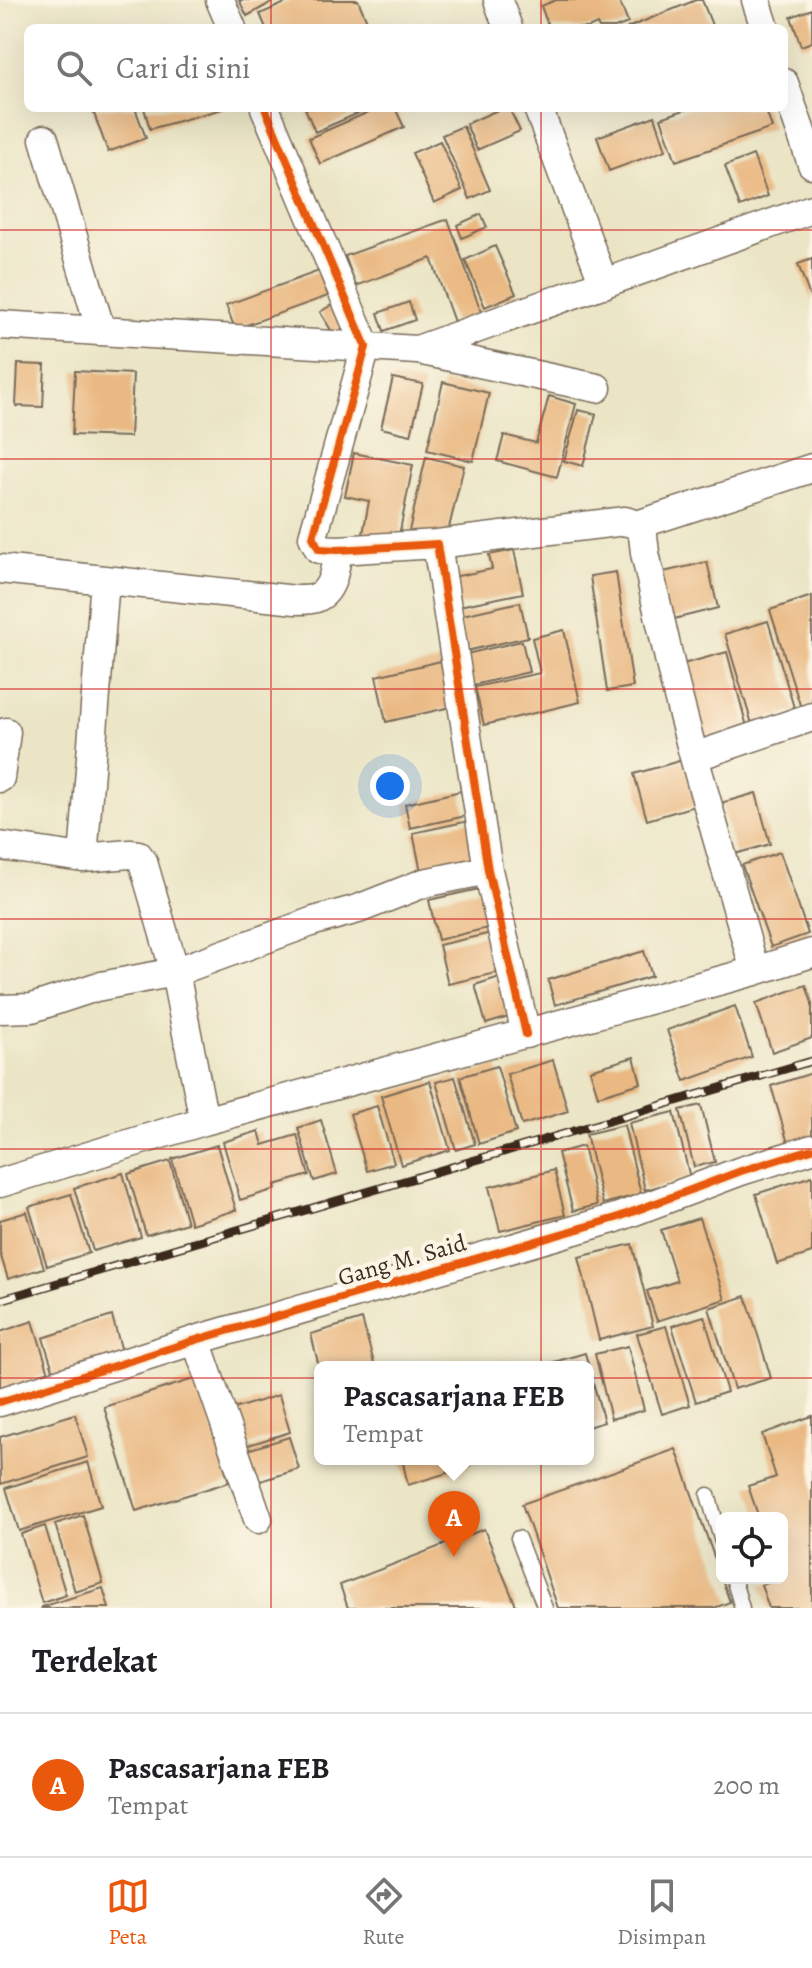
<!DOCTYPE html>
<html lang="id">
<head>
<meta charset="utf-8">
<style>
	body { margin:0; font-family:Alegreya,serif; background:#f2f2f2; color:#202124 }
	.controls { position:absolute; right:24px; bottom:24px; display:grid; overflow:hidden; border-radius:12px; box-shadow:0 8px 32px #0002 }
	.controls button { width:72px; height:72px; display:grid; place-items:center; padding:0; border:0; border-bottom:2px solid #e0e0e0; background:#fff; color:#202124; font:40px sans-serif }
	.you { position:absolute; left:390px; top:786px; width:28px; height:28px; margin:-20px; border:6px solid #fff; border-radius:50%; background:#1a73e8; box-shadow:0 0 0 12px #1a73e833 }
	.badge { display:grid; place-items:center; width:52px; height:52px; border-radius:50%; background:#ea580c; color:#fff; font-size:26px; font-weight:700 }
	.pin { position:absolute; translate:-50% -66px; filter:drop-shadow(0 2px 4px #0008) }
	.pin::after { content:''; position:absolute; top:42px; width:28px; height:24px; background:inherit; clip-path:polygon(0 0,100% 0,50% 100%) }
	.popup { position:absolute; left:314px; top:1361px; width:280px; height:104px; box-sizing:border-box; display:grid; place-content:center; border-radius:12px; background:#fff; filter:drop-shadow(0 2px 6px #0005); font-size:26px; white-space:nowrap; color:#757577 }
	.popup b { font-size:30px; color:#202124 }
	.popup::after { content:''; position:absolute; left:50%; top:100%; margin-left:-16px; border:16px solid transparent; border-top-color:#fff }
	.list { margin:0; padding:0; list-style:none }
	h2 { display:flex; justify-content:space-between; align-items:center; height:104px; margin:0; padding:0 32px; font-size:34px }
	h2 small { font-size:26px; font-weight:400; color:#757577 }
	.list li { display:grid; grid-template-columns:52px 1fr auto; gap:24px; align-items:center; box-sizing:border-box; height:144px; padding:0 32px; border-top:2px solid #e0e0e0 }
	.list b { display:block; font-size:30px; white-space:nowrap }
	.list p { margin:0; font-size:26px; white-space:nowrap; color:#757577 }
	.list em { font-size:26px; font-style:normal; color:#757577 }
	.icon { flex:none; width:44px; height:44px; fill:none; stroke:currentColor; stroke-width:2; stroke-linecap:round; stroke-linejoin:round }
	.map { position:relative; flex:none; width:812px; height:1608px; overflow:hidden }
	.search { position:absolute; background:#fff; box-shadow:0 8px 32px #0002; left:24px; right:24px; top:24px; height:88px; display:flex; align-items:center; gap:20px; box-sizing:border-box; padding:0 28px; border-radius:12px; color:#757577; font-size:30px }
	.sheet { height:248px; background:#fff }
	nav { display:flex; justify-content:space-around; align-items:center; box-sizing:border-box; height:112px; border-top:2px solid #e0e0e0; background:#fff; font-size:22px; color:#757577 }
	nav a { display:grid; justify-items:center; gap:4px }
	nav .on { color:#ea580c }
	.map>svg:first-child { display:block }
	.building { fill:#eab983 }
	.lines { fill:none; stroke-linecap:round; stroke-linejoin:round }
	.service-casing { stroke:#796b59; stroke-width:17 }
	.minor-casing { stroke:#796b59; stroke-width:31 }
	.service { stroke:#fff; stroke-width:14 }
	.minor { stroke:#fff; stroke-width:28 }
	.rail-casing { stroke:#3b2a1e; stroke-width:9 }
	.rail { stroke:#fcf5e5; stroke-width:6; stroke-dasharray:18; stroke-linecap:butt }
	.cycleway-casing { stroke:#fcf5e5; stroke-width:13 }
	.cycleway { stroke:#e8590c; stroke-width:8 }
	.grid { fill:none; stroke:#d62828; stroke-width:2; stroke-opacity:0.55 }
	.labels { text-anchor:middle; stroke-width:8; stroke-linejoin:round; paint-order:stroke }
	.street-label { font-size:24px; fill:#3b2a1e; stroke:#fcf5e5 }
</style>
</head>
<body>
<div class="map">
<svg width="812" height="1608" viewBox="0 0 812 1608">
	<rect width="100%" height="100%" fill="#fcf5e5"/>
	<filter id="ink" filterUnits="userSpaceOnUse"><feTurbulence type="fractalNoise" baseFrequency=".0125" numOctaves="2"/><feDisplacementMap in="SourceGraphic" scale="16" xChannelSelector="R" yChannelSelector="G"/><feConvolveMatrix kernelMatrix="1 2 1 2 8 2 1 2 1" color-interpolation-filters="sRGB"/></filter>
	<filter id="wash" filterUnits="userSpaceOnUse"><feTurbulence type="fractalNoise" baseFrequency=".006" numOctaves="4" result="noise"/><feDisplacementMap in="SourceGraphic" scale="32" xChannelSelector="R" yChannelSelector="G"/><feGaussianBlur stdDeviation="1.8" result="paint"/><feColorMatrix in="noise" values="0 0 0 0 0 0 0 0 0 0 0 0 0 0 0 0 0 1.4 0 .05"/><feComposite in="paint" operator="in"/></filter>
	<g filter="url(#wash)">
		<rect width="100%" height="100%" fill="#ebe5c6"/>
		<g id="blocks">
			<path class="building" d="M239,0h37l-29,16z
				M292,0h66l12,28h-104l-6,-14z
				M556,0h63l9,23 -13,5h-16l-2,-4 -9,4h-39l-8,-22z
				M696,0h6l11,28h-86z
				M812,9v33l-11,4 -10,-29z
				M92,108h43l11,30 -38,14z
				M144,108h78v1l-72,20z
				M305,108h52l2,5 -44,19z
				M378,108h17l9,19 -84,37 -11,-26z
				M502,108h7l11,23 -43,19 -11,-26z
				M690,108h75l7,20 -96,33 -15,-43z
				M655,116l11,34 -57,21 -12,-34z
				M463,126l27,64 -20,9 -28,-64z
				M440,141l22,49 -28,13 -22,-50z
				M753,155l15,41 -28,11 -15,-41z
				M481,214l6,13 -25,11 -5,-13z
				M448,219l33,93 -27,10 -23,-64 -75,28 -11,-30z
				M495,246l21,48 -31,13 -20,-47z
				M812,259v43l-14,-38z
				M319,271l9,25 -93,33 -9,-24z
				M338,301l13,23 -17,11 -14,-23z
				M409,302l6,18 -31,11 -6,-18z
				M18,364l27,1 -2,42 -27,-1z
				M75,371l58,3 -3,63 -58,-2z
				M393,378l30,6 -12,51 -30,-7z
				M443,382l46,11 -16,68 -46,-11z
				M549,396l27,8 -19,73 -60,-16 7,-26 32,8z
				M578,410l18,4 -13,52 -19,-5z
				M354,453l59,12 -15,76 -35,-7 6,-33 -24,-5z
				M426,457l38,9 -18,74 -37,-9z
				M514,550l9,43 -64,13 -6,-29 39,-8 -3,-14z
				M707,562l11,46 -48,12 -11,-47z
				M616,572l17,115 -26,4 -17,-115z
				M812,596v109l-11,3 -31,-98z
				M520,602l8,35 -62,14 -8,-35z
				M768,621l27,90 -43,13 -27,-90z
				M564,630l16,72 -96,23 -9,-38 65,-14 -8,-35z
				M522,641l7,31 -56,13 -7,-31z
				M727,652l20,75 -55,15 -20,-75z
				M441,661l10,46 -65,15 -10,-46z
				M686,759l12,46 -51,15 -13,-46z
				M461,791l5,25 -56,12 -5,-24z
				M756,793l14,51 -35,10 -14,-51z
				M469,821l9,39 -57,12 -8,-39z
				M780,852l28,82 -37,13 -29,-82z
				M488,887l8,39 -58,14 -9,-40z
				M500,931l9,39 -61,14 -9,-39z
				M644,951l8,25 -97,29 -7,-25z
				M500,977l12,39 -26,8 -11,-39z
				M806,985l6,18v35l-40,14 -16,-49z
				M735,1006l17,51 -67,24 -18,-51z
				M634,1057l7,26 -43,13 -8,-26z
				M553,1060l15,51 -46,14 -15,-51z
				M497,1066l19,66 -37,12 -19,-67z
				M812,1073v70l-22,7 -19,-64z
				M455,1077l20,67 -19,6 -20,-68z
				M430,1081l20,69 -49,15 -20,-69z
				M701,1105l14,57 -21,5 -14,-57z
				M377,1106l17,57 -27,8 -17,-57z
				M674,1112l16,66 -45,12 -16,-67z
				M321,1120l16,54 -23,7 -16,-53z
				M624,1125l17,69 -38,10 -17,-70z
				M259,1131l4,14 34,-10 12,40 -34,10 1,4 -36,11 -17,-58z
				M217,1145l19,65 -45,14 -19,-65z
				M583,1146l14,59 -24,6 -15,-58z
				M170,1161l17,62 -41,12 -18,-61z
				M554,1170l11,45 -65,16 -11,-44z
				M123,1173l18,64 -48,14 -19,-63z
				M812,1176v77l-35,11 -21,-70z
				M71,1194l18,59 -42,13 -18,-59z
				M27,1212l17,56 -36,11 -8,-26v-33z
				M699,1218l26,81 -68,22 -10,-30 30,-10 -16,-51z
				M632,1244l21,82 -54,14 -20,-83z
				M746,1296l25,82 -37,11 -25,-81z
				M112,1316l11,39 -68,21 -12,-38z
				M704,1316l23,76 -31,10 -24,-76z
				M362,1319l13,48h-56l-8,-33z
				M33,1321l16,52 -49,16v-57z
				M666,1326l24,79 -28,9 -25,-80z
				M628,1346l16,64 -33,9 -16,-65z
				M585,1353l19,69 -16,5v-60l-48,-1z
				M197,1378l32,104 -93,29 -32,-104z
				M279,1395l11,37 -54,17 -12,-37z
				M75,1414l13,43 -87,27 -1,-47z
				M812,1416v192h-43l-8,-23 21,-7v-60h-23l-11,-32 28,-9 -14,-43z
				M289,1437l10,32 -51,16 -10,-32z
				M676,1449l54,153 -16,6h-156l-36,-104z
				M402,1459h66l2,7 -62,19z
				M88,1462l13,44 -82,25 -13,-43z
				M83,1515l20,68 -28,9 -20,-68z
				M45,1526l21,69 -24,8 -21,-69z
				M484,1529l33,79h-169l-8,-23z
				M103,1588l6,20h-68v-1z"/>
		</g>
	</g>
	<g filter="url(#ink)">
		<use href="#blocks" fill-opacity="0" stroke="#796b59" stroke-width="2"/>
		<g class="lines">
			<defs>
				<path id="service" d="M708,1495l14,47
					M518,1538l27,70
					M733,1578l9,30"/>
				<path id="minor" d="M220,0l12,28
					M498,0l10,28
					M756,0l9,28
					M784,83l28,81
					M265,108l101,239 -53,190 6,12 19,1 99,-6 51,326 38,164
					M538,108l66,176
					M44,139l57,192
					M0,325l417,25 395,-141
					M418,350l179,38
					M637,525l175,-57
					M437,544l188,-23 12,4 6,10 2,18 30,132 19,72
					M0,569l296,31c6,0 15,0 20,-2 18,-7 19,-32 22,-48
					M0,778l6,-46
					M0,846l83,12 47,-4 8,1 5,7 32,110 29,149
					M83,858l22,-278
					M755,971l-61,-214 118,-40
					M0,1009l32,-1 64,-21 79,-15 139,-51 44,-12 66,-26 64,-13
					M0,1183l204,-62 551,-150 57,-18
					M196,1340l62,179
					M0,1402l196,-62 420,-122 125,-47 71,-22"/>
			</defs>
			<use href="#service" class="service-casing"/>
			<use href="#minor" class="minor-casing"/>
			<use href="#service" class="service"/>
			<use href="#minor" class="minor"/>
			<defs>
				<path id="rail" d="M0,1300l812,-239"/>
			</defs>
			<use href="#rail" class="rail-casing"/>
			<use href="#rail" class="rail"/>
			<defs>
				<path id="cycleway" d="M265,108l101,239 -53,190 6,12 19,1 99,-6 51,326 38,164
					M0,1402l196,-62 420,-122 125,-47 71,-22"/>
			</defs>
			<use href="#cycleway" class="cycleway-casing"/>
			<use href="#cycleway" class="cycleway"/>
		</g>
	</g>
	<path class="grid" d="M271,0v28M541,0v28M271,108v1500M541,108v1500M0,230h812M0,459h812M0,689h812M0,919h812M0,1149h812M0,1378h812"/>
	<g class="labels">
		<g class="street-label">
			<text transform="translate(402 1260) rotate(-16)" y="8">Gang M. Said</text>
		</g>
	</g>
</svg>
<div class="controls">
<button><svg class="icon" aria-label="locate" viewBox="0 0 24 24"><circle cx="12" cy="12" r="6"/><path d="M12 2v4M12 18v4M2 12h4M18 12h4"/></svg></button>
</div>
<div class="you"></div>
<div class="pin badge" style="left:454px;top:1557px">A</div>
<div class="popup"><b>Pascasarjana FEB</b>Tempat</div>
<div class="search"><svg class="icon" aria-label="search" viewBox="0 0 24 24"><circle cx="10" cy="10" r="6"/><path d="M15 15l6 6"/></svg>Cari di sini</div>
</div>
<section class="sheet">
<h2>Terdekat<small></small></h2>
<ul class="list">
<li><span class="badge">A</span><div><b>Pascasarjana FEB</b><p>Tempat</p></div><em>200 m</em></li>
</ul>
</section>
<nav>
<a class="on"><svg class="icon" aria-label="map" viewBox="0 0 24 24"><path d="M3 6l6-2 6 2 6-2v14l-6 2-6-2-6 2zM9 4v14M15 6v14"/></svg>Peta</a>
<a><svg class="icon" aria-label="directions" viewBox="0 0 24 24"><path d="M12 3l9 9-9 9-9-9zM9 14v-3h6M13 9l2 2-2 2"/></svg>Rute</a>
<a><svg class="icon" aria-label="saved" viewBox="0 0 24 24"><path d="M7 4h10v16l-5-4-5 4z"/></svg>Disimpan</a>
</nav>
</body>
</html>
